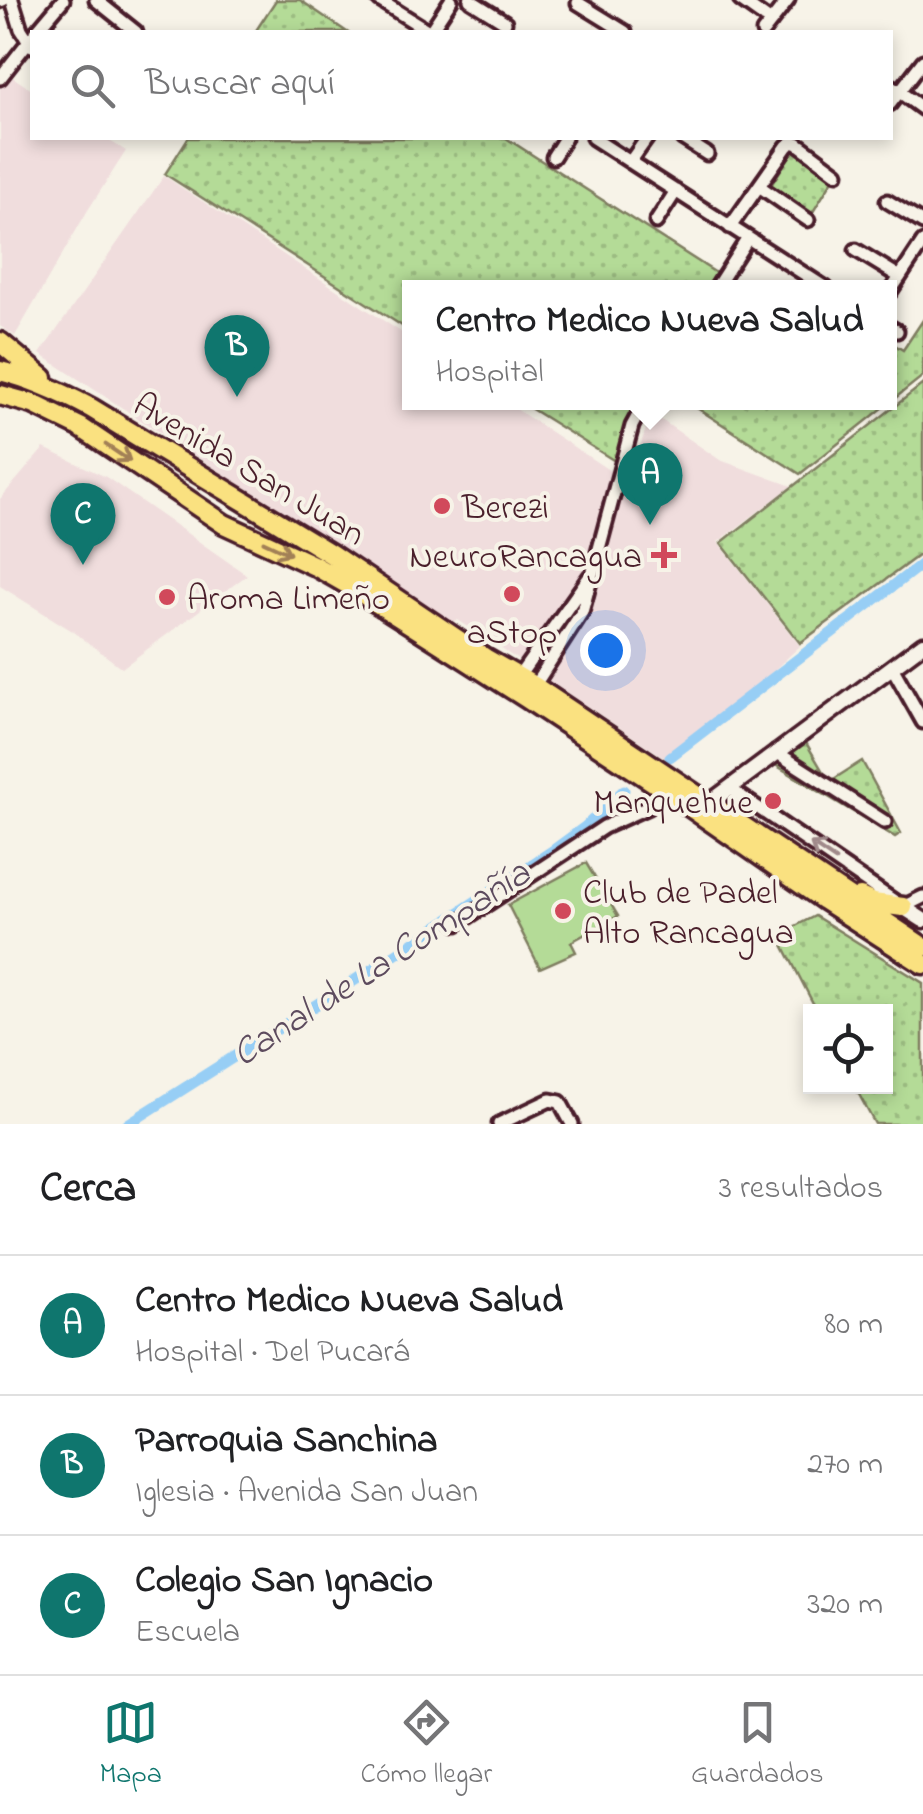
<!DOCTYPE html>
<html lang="es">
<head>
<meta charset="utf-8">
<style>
	body { margin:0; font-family:"Indie Flower",sans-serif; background:#f6f6f6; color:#202124 }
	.controls { position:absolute; right:30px; bottom:30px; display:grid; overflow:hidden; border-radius:0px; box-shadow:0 5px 15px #0003 }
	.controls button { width:90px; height:90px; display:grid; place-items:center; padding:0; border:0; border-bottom:2px solid #e0e0e0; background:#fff; color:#202124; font:50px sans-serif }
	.you { position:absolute; left:605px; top:650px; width:35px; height:35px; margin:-25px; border:8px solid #fff; border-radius:50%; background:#1a73e8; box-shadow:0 0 0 15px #1a73e833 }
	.badge { display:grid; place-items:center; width:65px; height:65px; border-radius:50%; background:#0f766e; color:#fff; font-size:32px; font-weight:700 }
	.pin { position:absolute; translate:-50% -82px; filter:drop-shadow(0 2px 5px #0008) }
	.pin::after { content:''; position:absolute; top:52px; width:35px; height:30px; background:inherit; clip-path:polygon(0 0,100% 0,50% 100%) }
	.popup { position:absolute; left:402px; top:280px; width:495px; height:130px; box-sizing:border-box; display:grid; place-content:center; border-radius:0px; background:#fff; filter:drop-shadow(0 2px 8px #0005); font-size:32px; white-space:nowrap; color:#757577 }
	.popup b { font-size:38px; color:#202124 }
	.popup::after { content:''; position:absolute; left:50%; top:100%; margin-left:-20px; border:20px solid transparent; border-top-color:#fff }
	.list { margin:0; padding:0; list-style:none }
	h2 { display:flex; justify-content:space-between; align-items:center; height:130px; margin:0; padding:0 40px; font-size:42px }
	h2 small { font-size:32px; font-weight:400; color:#757577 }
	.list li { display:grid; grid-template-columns:65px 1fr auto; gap:30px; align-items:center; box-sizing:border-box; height:140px; padding:0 40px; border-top:2px solid #e0e0e0 }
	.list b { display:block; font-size:38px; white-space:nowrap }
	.list p { margin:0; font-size:32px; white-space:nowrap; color:#757577 }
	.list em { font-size:32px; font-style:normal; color:#757577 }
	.icon { flex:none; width:55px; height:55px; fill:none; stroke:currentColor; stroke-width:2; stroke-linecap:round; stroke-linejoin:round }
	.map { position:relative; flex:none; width:923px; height:1124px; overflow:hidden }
	.search { position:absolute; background:#fff; box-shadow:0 5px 15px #0003; left:30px; right:30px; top:30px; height:110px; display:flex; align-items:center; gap:25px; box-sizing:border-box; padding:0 35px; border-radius:0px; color:#757577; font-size:38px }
	.sheet { height:550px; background:#fff }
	nav { display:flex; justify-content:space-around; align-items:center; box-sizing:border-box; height:140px; border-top:2px solid #e0e0e0; background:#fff; font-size:28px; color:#757577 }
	nav a { display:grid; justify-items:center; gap:5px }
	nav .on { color:#0f766e }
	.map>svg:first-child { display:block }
	.built { fill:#f0dddd }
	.green { fill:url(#green-dots); stroke:#7f7d61; stroke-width:2.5 }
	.pitch { fill:#b4db97; stroke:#7f7d61; stroke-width:2.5 }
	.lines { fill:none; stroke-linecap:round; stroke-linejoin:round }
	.canal { stroke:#97cef5; stroke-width:11 }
	.minor-casing { stroke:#4a1f2b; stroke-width:19 }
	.tertiary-casing { stroke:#4a1f2b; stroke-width:21 }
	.primary-casing { stroke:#4a1f2b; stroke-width:25 }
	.minor { stroke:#f7f3e8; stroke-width:11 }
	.tertiary { stroke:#f7f3e8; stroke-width:14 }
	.primary { stroke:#fae180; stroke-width:18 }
	.oneway { stroke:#a28056 }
	.oneway2 { stroke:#a0898a }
	.poi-dot { fill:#d1495b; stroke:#f7f3e8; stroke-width:4 }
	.labels { text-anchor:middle; stroke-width:8; stroke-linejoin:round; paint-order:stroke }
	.street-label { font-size:35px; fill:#4a1f2b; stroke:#f7f3e8 }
	.poi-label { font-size:35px; fill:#4a1f2b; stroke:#f7f3e8; text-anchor:start }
	.water-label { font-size:38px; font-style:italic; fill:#5d4b5e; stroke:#f7f3e8 }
</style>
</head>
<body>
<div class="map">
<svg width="923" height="1124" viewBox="0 0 923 1124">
	<defs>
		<pattern id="green-dots" width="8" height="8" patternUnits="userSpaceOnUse" patternTransform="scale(2.5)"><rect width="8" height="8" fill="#b4db97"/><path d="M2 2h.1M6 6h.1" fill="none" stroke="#9cbc82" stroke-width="1.8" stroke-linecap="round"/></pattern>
	</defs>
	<rect width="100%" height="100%" fill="#f7f3e8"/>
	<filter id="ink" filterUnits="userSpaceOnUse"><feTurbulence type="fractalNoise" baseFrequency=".01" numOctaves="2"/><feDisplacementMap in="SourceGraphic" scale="20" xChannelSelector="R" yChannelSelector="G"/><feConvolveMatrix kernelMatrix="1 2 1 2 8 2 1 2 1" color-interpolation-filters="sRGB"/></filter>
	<g filter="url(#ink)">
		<path class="built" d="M8,74l24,16v48h73l21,13 -38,59 -73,126 -15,-10v-243z
			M164,176l246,162v64l97,1 158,104 -36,-26 22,-68 69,47 72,26 -74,56 82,104 -45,42 -90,70 -207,-138 -9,2 -409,-268z
			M44,448l62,29 141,98 -125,93 -48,-36 -74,-46v-87z"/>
		<path class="green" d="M276,0h24l47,32h-92z
			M188,138h318l213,137 -7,13h-302v43l-245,-157z
			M796,146l41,27 -29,47 -42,-27z
			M923,320v56l-123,98 -111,-71 201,-1v-60l13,8z
			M923,384v168l-123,91 -79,-100z
			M522,403h119l-23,60z
			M805,741l24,41 33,-21 39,72 -6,4 -123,-74z
			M815,916l108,67v141h-48l-20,-37 31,-1v-74l-69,-1 -39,-76z"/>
		<path class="pitch" d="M586,863l32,53 -47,26 5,10 -36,16 -32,-63z"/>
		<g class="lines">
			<path class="canal" d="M670,757l253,-194
				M128,1124l265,-168 162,-107 30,-22 39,-37"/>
			<defs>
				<path id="minor" d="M12,0l9,29 11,17
					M96,0l40,32
					M379,0l51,32
					M470,0l35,22
					M740,0l31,22
					M0,1l3,-1
					M578,3l47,29
					M36,32l27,-32
					M430,32l21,-32
					M763,32l25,-32
					M0,78l32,-41
					M890,85l33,24
					M890,104l33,-43
					M593,138l233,150
					M682,138l25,16
					M553,157l12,-19
					M630,162l17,-24
					M759,186l49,34
					M887,201l36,22
					M656,222l20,-31
					M730,227l57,-81 4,-3h6l40,30
					M856,250l44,27
					M716,288l32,-50
					M890,292l33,-50
					M890,327l7,4
					M892,667l31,55
					M517,679l73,-103
					M533,688l49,-76 50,-186 13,-24
					M776,752l109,70
					M729,788l174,119 20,-10
					M457,924l147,-97 44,-20 19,-16
					M499,1124l51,-24 10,2 12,22"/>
				<path id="tertiary" d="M708,804l215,-160
					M903,907l20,13"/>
				<path id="primary" d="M0,342l43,36
					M0,371c33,8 61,21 91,37l240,146 154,104 49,28 389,261
					M0,395l33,9 47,23 144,97 91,42 35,20 176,112 141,93 157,109 99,64
					M860,897l13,6 30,4"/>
			</defs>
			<use href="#minor" class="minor-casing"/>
			<use href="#tertiary" class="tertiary-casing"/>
			<use href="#primary" class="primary-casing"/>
			<use href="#minor" class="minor"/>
			<use href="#tertiary" class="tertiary"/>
			<use href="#primary" class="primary"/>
		</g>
		<defs><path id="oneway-shaft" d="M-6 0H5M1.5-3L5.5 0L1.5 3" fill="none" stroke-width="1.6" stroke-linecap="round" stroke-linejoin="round" transform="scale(2.5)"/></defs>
		<g class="oneway">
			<use href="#oneway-shaft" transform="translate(118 453) rotate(34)"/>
			<use href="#oneway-shaft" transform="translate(277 548) rotate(25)"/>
		</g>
		<use class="oneway2" href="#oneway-shaft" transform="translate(823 852) rotate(-146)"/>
	</g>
	<g class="poi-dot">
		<circle cx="442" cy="506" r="10"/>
		<path d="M659 540h10v10h10v10h-10v10h-10v-10h-10v-10h10z"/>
		<circle cx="512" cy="594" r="10"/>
		<circle cx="167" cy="597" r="10"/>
		<circle cx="773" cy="801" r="10"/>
		<circle cx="563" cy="911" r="10"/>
	</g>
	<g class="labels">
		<g class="street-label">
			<text transform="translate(250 468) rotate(31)" y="12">Avenida San Juan</text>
		</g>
		<g class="poi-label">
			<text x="462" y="518">Berezi</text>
			<text x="642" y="567" text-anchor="end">NeuroRancagua</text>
			<text x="187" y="609">Aroma Limeño</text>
			<text x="512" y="643" text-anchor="middle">aStop</text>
			<text x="753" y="813" text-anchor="end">Manquehue</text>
			<text x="583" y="903">Club de Padel<tspan x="583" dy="40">Alto Rancagua</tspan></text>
		</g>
		<g class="water-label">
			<text transform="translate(380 962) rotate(-33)" y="13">Canal de La Compañía</text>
		</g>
	</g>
</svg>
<div class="controls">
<button><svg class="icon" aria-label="locate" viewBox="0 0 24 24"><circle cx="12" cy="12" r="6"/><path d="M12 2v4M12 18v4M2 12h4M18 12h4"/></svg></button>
</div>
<div class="you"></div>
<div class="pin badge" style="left:650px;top:525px">A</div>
<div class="popup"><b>Centro Medico Nueva Salud</b>Hospital</div>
<div class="pin badge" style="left:237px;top:397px">B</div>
<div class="pin badge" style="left:83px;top:565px">C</div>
<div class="search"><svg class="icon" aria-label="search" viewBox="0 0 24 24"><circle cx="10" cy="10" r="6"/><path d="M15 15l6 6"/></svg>Buscar aquí</div>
</div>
<section class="sheet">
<h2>Cerca<small>3 resultados</small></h2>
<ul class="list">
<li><span class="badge">A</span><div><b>Centro Medico Nueva Salud</b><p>Hospital · Del Pucará</p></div><em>80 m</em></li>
<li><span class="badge">B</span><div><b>Parroquia Sanchina</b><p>Iglesia · Avenida San Juan</p></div><em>270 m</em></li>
<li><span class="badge">C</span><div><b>Colegio San Ignacio</b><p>Escuela</p></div><em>320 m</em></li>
</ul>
</section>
<nav>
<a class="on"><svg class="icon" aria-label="map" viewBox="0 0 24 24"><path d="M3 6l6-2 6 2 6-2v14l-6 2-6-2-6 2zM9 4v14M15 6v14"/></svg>Mapa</a>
<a><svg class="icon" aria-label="directions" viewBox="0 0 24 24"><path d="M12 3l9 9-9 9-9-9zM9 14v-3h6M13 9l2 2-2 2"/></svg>Cómo llegar</a>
<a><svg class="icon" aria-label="saved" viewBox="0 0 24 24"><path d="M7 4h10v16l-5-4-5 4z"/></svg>Guardados</a>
</nav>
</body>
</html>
